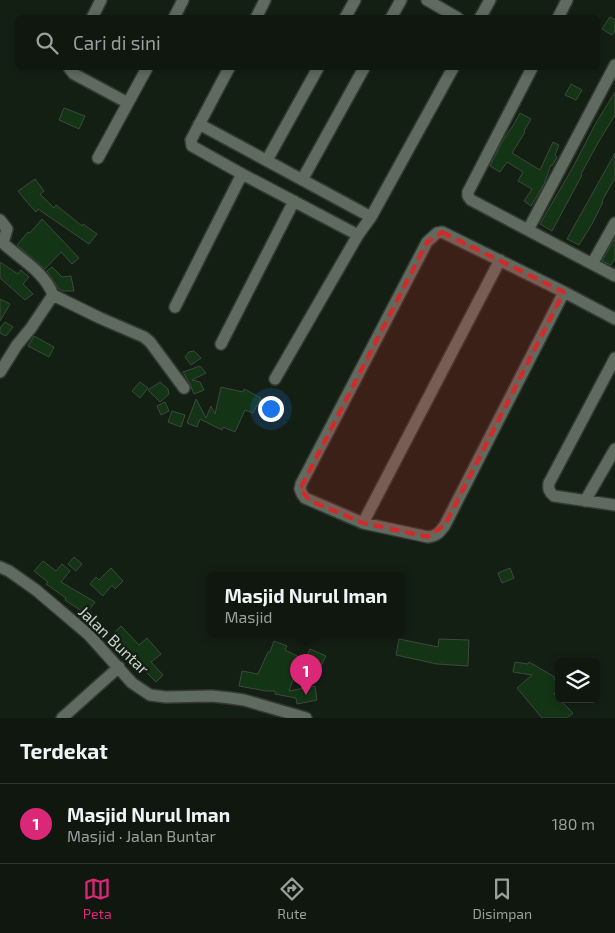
<!DOCTYPE html>
<html lang="id">
<head>
<meta charset="utf-8">
<style>
	body { margin:0; font-family:"Exo 2",sans-serif; background:#182018; color:#f1f3f6 }
	.controls { position:absolute; right:15px; bottom:15px; display:grid; overflow:hidden; border-radius:8px; box-shadow:0 2px 8px #0003 }
	.controls button { width:45px; height:45px; display:grid; place-items:center; padding:0; border:0; border-bottom:1px solid #2f362f; background:#0f170f; color:#f1f3f6; font:25px sans-serif }
	.you { position:absolute; left:270px; top:408px; width:18px; height:18px; margin:-12px; border:4px solid #fff; border-radius:50%; background:#1a73e8; box-shadow:0 0 0 8px #1a73e833 }
	.badge { display:grid; place-items:center; width:32px; height:32px; border-radius:50%; background:#db2777; color:#fff; font-size:16px; font-weight:700 }
	.pin { position:absolute; translate:-50% -41px; filter:drop-shadow(0 1px 2px #0008) }
	.pin::after { content:''; position:absolute; top:26px; width:18px; height:15px; background:inherit; clip-path:polygon(0 0,100% 0,50% 100%) }
	.popup { position:absolute; left:207px; top:572px; width:198px; height:65px; box-sizing:border-box; display:grid; place-content:center; border-radius:8px; background:#0f170f; filter:drop-shadow(0 1px 4px #0005); font-size:16px; white-space:nowrap; color:#9b9f9e }
	.popup b { font-size:19px; color:#f1f3f6 }
	.popup::after { content:''; position:absolute; left:50%; top:100%; margin-left:-10px; border:10px solid transparent; border-top-color:#0f170f }
	.list { margin:0; padding:0; list-style:none }
	h2 { display:flex; justify-content:space-between; align-items:center; height:65px; margin:0; padding:0 20px; font-size:21px }
	h2 small { font-size:16px; font-weight:400; color:#9b9f9e }
	.list li { display:grid; grid-template-columns:32px 1fr auto; gap:15px; align-items:center; box-sizing:border-box; height:80px; padding:0 20px; border-top:1px solid #2f362f }
	.list b { display:block; font-size:19px; white-space:nowrap }
	.list p { margin:0; font-size:16px; white-space:nowrap; color:#9b9f9e }
	.list em { font-size:16px; font-style:normal; color:#9b9f9e }
	.icon { flex:none; width:28px; height:28px; fill:none; stroke:currentColor; stroke-width:2; stroke-linecap:round; stroke-linejoin:round }
	.map { position:relative; flex:none; width:615px; height:718px; overflow:hidden }
	.search { position:absolute; background:#0f170f; box-shadow:0 2px 8px #0003; left:15px; right:15px; top:15px; height:55px; display:flex; align-items:center; gap:12px; box-sizing:border-box; padding:0 18px; border-radius:8px; color:#9b9f9e; font-size:19px }
	.sheet { height:145px; background:#0f170f }
	nav { display:flex; justify-content:space-around; align-items:center; box-sizing:border-box; height:70px; border-top:1px solid #2f362f; background:#0f170f; font-size:14px; color:#9b9f9e }
	nav a { display:grid; justify-items:center; gap:2px }
	nav .on { color:#db2777 }
	.map>svg:first-child { display:block }
	.building { fill:#143416; stroke:#3d493d }
	.lines { fill:none; stroke-linecap:round; stroke-linejoin:round }
	.minor-casing { stroke:#333932; stroke-width:14 }
	.minor { stroke:#5f6b5e; stroke-width:11 }
	.marked { fill:#d62828; fill-opacity:0.2; stroke:#d62828; stroke-width:4; stroke-dasharray:10 6; stroke-linejoin:round }
	.labels { text-anchor:middle; stroke-width:5; stroke-linejoin:round; paint-order:stroke }
	.street-label { font-size:16px; fill:#cdd4cc; stroke:#141f14 }
</style>
</head>
<body>
<div class="map">
<svg width="615" height="718" viewBox="0 0 615 718">
	<rect width="100%" height="100%" fill="#141f14"/>
	<path class="building" d="M610,17l5,3v11l-3,4 -10,-6z
		M571,84l11,6 -6,10 -11,-5z
		M615,92v23l-16,26 -18,33 1,1 -30,56 -12,-7 33,-57 23,-44z
		M64,108l21,8 -6,13 -20,-9z
		M520,113l11,6 -7,12 1,1 -13,21 28,17 13,-28 6,3 -4,10 2,2 -5,9 -1,-1 -7,19 -13,22 -7,-5 8,-12 -14,-8 5,-9 -16,-10 -7,10 -10,-6 12,-24 12,-18z
		M615,153v25l-13,23 1,1 -11,22 -13,21 -12,-6z
		M35,179l9,12 -4,3 14,14 2,-3 26,21 1,-2 14,10 -8,10 -51,-35 -2,3 -10,-11 -8,-10z
		M42,219l37,39 -7,6 -11,-12 -16,17 -28,-24 11,-13 2,1z
		M615,238v20l-4,7 -9,-4z
		M0,262l18,12 3,-4 8,7 -6,7 10,10 -8,6 -25,-22z
		M52,267l10,10 9,-1 3,15h-11l-4,-2 -12,-18z
		M0,299l10,5 -10,17z
		M5,322l8,5 -7,9 -6,-3v-5z
		M34,336l20,11 -5,10 -21,-11z
		M194,351l7,7 -10,7 -6,-8 4,-5z
		M200,366l6,7 -14,7 8,2 4,8 -10,4 -4,-10 -7,-12z
		M140,382l8,6 -8,10 -8,-7z
		M160,382l8,7 1,5 -9,8 -12,-12z
		M221,387l22,5 1,-3 17,9 -8,15 -8,-3 -10,22 -12,-5 -1,3 -22,-11 -3,8 -10,-4 9,-24 10,19 5,-12 4,8z
		M165,402l4,9 -8,4 -4,-9z
		M172,411l13,4 -4,12 -13,-5z
		M74,557l8,7 -6,7 -8,-7z
		M43,561l13,10 6,-7 8,7 -9,11 34,20 -9,12 -21,-14 1,-2 -20,-14 2,-2 -14,-11z
		M111,568l12,13 -8,8 -3,-4 -9,11 -13,-12 6,-7 3,3z
		M510,568l4,10 -12,5 -4,-10z
		M121,626l18,19 8,-7 14,16 -10,8 12,13 -7,7 -13,-13 -1,1 -6,-8 -2,1 -9,-13 3,-2 -14,-15z
		M399,639l39,8 1,-8 30,1 -1,26 -31,-2 -41,-9z
		M274,641l13,5 -2,4 20,10 5,-11 16,7 -11,21 -18,-9 -8,23 26,-5 2,14 -20,4 -1,-6 -21,-4v-3h-9l-27,-5 3,-15 16,3 10,-22h2z
		M515,662l13,2 1,-2 29,17v1l-4,-1 5,7v4l-5,4 19,19 -6,5h-25l-25,-30 15,-13 -19,-3z"/>
	<g class="lines">
		<defs>
			<path id="minor" d="M427,0l31,18
				M92,18l9,-18
				M174,18l9,-18
				M256,18l9,-18
				M345,18l10,-18
				M391,18l10,-18
				M480,18l10,-18
				M558,18l9,-18
				M69,68l5,6 54,29
				M229,68l-38,72 1,6 50,28 116,61
				M532,68l-64,124v4l3,4 144,76
				M199,124l172,93
				M98,158l49,-90
				M267,160l51,-92
				M302,180l62,-112
				M0,220l7,9 -4,14c17,16 42,29 50,52l47,23 44,19 6,5 34,46
				M528,230l87,-165
				M442,232l122,60 -119,233c-5,7 -8,11 -17,12l-65,-14 -58,-25 -3,-4 -2,-5 1,-5 126,-242 10,-9z
				M592,264l23,-41
				M564,292l51,27
				M175,307l67,-133
				M221,344l73,-143
				M615,358l-66,125c-1,6 0,9 5,13l61,9
				M0,372l17,-27 14,-17 22,-33
				M275,379l83,-144 13,-18 82,-149
				M585,501l30,-52
				M363,523l137,-263
				M0,567l9,4 27,19 53,45 43,48 18,12 16,2 46,-1 18,2 14,2 62,18
				M62,718l57,-51"/>
		</defs>
		<use href="#minor" class="minor-casing"/>
		<use href="#minor" class="minor"/>
	</g>
	<path class="marked" d="M442,232l122,60 -119,233 -17,12 -65,-14 -53,-22 -10,-12 127,-247z"/>
	<g class="labels">
		<g class="street-label">
			<text transform="translate(114 640) rotate(44)" y="6">Jalan Buntar</text>
		</g>
	</g>
</svg>
<div class="controls">
<button><svg class="icon" aria-label="layers" viewBox="0 0 24 24"><path d="M12 4l9 5-9 5-9-5zM3 14l9 5 9-5"/></svg></button>
</div>
<div class="you"></div>
<div class="pin badge" style="left:306px;top:695px">1</div>
<div class="popup"><b>Masjid Nurul Iman</b>Masjid</div>
<div class="search"><svg class="icon" aria-label="search" viewBox="0 0 24 24"><circle cx="10" cy="10" r="6"/><path d="M15 15l6 6"/></svg>Cari di sini</div>
</div>
<section class="sheet">
<h2>Terdekat<small></small></h2>
<ul class="list">
<li><span class="badge">1</span><div><b>Masjid Nurul Iman</b><p>Masjid · Jalan Buntar</p></div><em>180 m</em></li>
</ul>
</section>
<nav>
<a class="on"><svg class="icon" aria-label="map" viewBox="0 0 24 24"><path d="M3 6l6-2 6 2 6-2v14l-6 2-6-2-6 2zM9 4v14M15 6v14"/></svg>Peta</a>
<a><svg class="icon" aria-label="directions" viewBox="0 0 24 24"><path d="M12 3l9 9-9 9-9-9zM9 14v-3h6M13 9l2 2-2 2"/></svg>Rute</a>
<a><svg class="icon" aria-label="saved" viewBox="0 0 24 24"><path d="M7 4h10v16l-5-4-5 4z"/></svg>Disimpan</a>
</nav>
</body>
</html>
